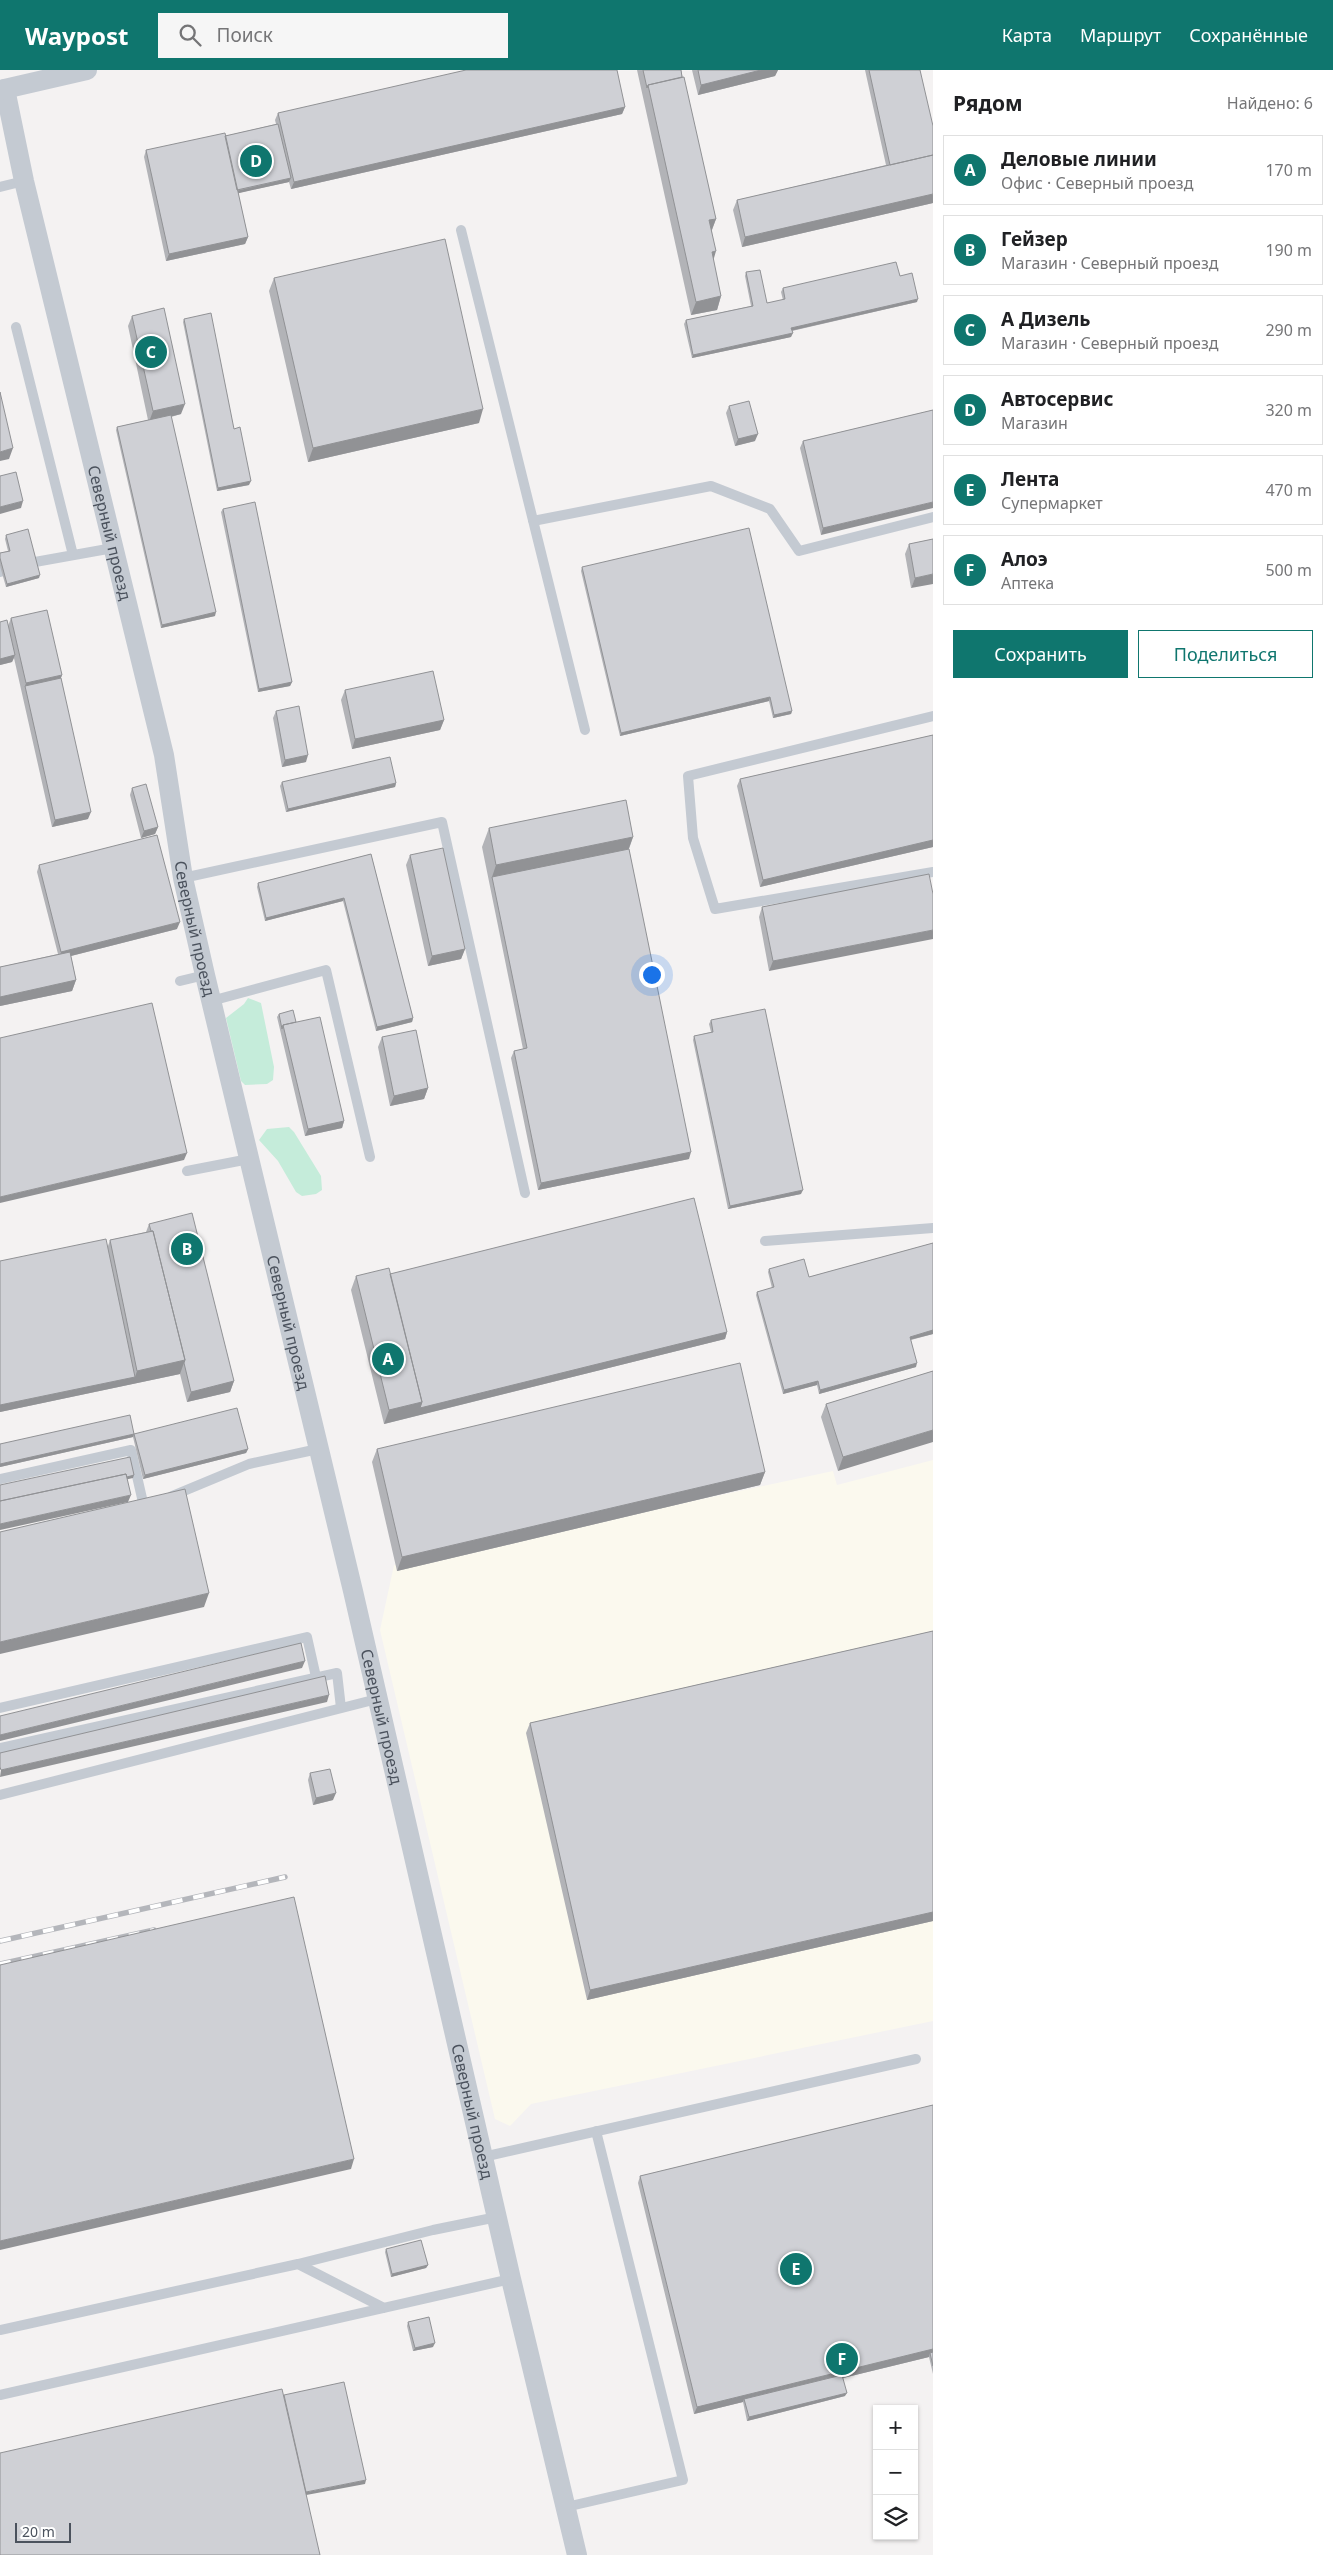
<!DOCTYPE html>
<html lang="ru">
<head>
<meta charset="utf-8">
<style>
	body { margin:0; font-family:"Noto Sans",sans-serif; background:#f6f6f6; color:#202124 }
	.controls { position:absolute; right:15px; bottom:15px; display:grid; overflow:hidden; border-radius:0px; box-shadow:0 1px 4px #0004 }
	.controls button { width:45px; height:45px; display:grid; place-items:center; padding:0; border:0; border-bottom:1px solid #e0e0e0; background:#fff; color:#202124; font:25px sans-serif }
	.scale { position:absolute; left:15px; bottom:12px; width:56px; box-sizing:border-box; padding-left:5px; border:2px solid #4b525d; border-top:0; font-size:14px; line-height:18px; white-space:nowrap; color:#4b525d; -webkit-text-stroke:4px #fff; paint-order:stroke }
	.you { position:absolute; left:651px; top:904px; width:18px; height:18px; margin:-12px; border:4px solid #fff; border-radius:50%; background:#1a73e8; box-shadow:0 0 0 8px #1a73e833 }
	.badge { display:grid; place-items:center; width:32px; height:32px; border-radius:50%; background:#0f766e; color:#fff; font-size:16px; font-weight:700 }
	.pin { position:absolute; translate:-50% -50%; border:2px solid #fff; box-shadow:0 1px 5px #0006 }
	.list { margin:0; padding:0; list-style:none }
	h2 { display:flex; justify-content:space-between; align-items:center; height:65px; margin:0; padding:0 20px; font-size:21px }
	h2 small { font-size:16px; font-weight:400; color:#757577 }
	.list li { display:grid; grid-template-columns:32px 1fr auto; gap:15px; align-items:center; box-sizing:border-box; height:70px; margin:0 10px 10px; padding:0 10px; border:1px solid #e0e0e0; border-radius:0px }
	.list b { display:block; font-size:19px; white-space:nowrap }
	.list p { margin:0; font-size:16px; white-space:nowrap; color:#757577 }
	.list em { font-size:16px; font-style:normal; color:#757577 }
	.actions { display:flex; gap:10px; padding:15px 20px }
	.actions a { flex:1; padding:11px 0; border:1px solid #0f766e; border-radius:0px; text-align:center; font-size:18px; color:#0f766e }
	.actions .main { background:#0f766e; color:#fff }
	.icon { flex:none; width:28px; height:28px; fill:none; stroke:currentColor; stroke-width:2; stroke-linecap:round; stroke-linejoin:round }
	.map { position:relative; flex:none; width:933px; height:2485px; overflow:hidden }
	header { display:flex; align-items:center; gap:30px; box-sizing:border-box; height:70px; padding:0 25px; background:#0f766e; color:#fff }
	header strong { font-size:24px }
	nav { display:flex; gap:28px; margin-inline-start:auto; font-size:18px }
	.search { width:350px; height:45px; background:#f6f6f6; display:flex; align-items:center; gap:12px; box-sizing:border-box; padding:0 18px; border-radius:0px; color:#757577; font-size:19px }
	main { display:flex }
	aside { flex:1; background:#fff }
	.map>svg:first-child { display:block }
	.commercial { fill:#fbf9ee }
	.green { fill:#c5ecda }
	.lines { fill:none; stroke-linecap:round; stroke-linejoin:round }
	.service { stroke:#c4cad2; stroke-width:10 }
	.minor { stroke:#c4cad2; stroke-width:20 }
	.rail-casing { stroke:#b4b6bb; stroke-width:5.5 }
	.rail { stroke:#fff; stroke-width:4; stroke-dasharray:11; stroke-linecap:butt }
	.wall { fill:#b2b3b7 }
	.shaded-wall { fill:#919295 }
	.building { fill:#cfd0d5; stroke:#919295 }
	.labels { text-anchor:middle; stroke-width:4.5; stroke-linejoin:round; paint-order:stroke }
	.street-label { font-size:16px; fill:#4b525d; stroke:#fff }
</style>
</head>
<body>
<header>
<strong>Waypost</strong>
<div class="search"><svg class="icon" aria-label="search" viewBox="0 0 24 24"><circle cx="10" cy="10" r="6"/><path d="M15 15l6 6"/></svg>Поиск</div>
<nav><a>Карта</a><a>Маршрут</a><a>Сохранённые</a></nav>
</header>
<main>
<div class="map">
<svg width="933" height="2485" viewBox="0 0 933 2485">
	<rect width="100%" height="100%" fill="#f4f2f2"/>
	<path class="commercial" d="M933,1390v561l-402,83 -21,22 -15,-7 -115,-489 14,-65 439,-94 4,14z"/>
	<path class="green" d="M248,928l13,5 13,64 -1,13 -6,4 -22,1 -4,-4 -15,-63 18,-14z
		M289,1057l5,5 27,44 1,14 -6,4 -14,2 -6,-4 -18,-31 -19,-21 8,-11z"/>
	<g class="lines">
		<path class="service" d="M0,117l24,-6
			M461,160l124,500
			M16,257l57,228
			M533,451l178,-35 59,23 29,42 134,-34
			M0,502l35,-10 78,-14
			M933,646l-245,60 5,62 22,71 218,-37
			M183,808l259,-56 83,371
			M180,911l25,-6
			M211,931l115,-31 44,187
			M187,1101l62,-12
			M765,1171l168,-13
			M0,1409l131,-29 13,57
			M172,1426l77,-32 69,-15
			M0,1638l307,-71 9,40
			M0,1678l337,-75 4,35
			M0,1725l377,-96
			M483,2087l433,-98
			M298,2194l135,-34 64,-13
			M0,2260l298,-66 86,44
			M0,2325l511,-116
			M566,2437l117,-27 -87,-349"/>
		<g class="minor">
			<path id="s1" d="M5,19l19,92 140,574 19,123 22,97 148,616 158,688 66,276"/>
			<path d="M0,20l87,-20"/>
		</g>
		<defs>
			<path id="rail" d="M0,1871l285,-64
				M0,1894l154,-34"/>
		</defs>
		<use href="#rail" class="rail-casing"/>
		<use href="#rail" class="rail"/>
	</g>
	<path class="wall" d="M637,0h44l35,149 -4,11 1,30 8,36 -4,14 -26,5z
		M692,0h86l-3,6 -77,19z
		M865,0h55l13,133 -191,44 -9,-37 4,-10 149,-35z
		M625,37l-3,7 -331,75 -2,-7 -51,11 10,44 -3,7 -79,17 -22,-104 2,-7 79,-14 51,-12 -1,-4 3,-7z
		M746,202l21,31 16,-3 -2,-8 2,-4 117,-12 17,26 -125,29 -1,6 -99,21 -8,-34 2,-4 65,-14 -6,-30z
		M274,208l205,145 -171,39 -39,-171z
		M132,246l49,98 -10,3 44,199 -54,12 -45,-198 1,-3 31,-7 -20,-94z
		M184,249l65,166 -32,6 -34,-169z
		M729,336l26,35 -20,5 -9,-33z
		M933,340l-112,125 -21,-87 3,-7z
		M223,439l69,173 -2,4 -32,6 -37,-180z
		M6,465l33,43 -33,9 -6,-21v-13l8,-2 -3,-12z
		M933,469l-22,49 -6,-34 4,-10z
		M582,497l210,144 -1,3 -18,4 -4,-17 -149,35 -39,-165z
		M11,548l51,57 -1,3 27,141 -36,8 -38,-169 -2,4 -12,3v-43l8,4z
		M345,620l99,30 -4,10 -88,19 -11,-49z
		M276,641l30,51 -24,5 -9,-49z
		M933,665v112l-173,40 -23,-101 3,-7z
		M282,712l114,1 -1,4 -109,25 -6,-26z
		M132,718l26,39 -3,7 -14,4 -11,-43z
		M489,758l144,9 -4,12 60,310 -151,31 -27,-132 3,-7 9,-2 -41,-202z
		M371,784l42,164 -1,4 -36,9 -33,-130 -78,20 -8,-34 1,-4z
		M410,785l55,94 -4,10 -33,7 -22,-101z
		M39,795l138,64 -106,27 5,24 -4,11 -72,15v-39l58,-13 -21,-82z
		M929,804l-160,97 -10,-54 3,-10z
		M279,944l17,8 48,99 -2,7 -37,8 -28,-119z
		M711,950l90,174 -73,15 -35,-169 1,-4 17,-4 -2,-8z
		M382,967l46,51 -4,11 -34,7 -12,-59z
		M149,1154l85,157 -4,11 -43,10 -7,-28 -180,38v-151l108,-15 2,-6 36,-8z
		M933,1173v91l-22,6 5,27 -97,27 -2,-9 -34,9 -27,-99 1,-3 15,-4 -4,-16 1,-3 40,8z
		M390,1204l337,58 -2,7 -341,85 -33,-134 5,-14z
		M933,1301l-95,100 -17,-54 5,-13z
		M134,1364l114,15 -2,4 -103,26 -10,-42 -133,30v-23z
		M377,1379l388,23 -5,13 -363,86 -25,-109z
		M933,1561v290l-346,79 -61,-267 4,-10z
		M310,1703l23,27 -20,5 -5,-25z
		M933,2035v269l-4,-17 -86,21 2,18 -98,25 -4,-19 -49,12 -56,-231 2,-7z
		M386,2179l42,16 -2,3 -35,9 -6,-25z
		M408,2252l25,25 -20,4 -6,-25z"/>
	<path class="shaded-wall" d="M761,0h17l-3,6 -77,19 3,-10z
		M625,37l-3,7 -331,75 3,-7z
		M291,108l-2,4 -54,12 1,-3z
		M933,124v9l-191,44 3,-10z
		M716,149l-5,13 -2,-12z
		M248,167l-3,7 -79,17 3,-7z
		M716,181l-4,14v-13z
		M721,226l-4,14 -26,5 5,-13z
		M918,229l-1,3 -127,29 1,-3z
		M793,263l-2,4 -99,21 1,-3z
		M185,334l-4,10 -32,8 4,-11z
		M483,339l-4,14 -171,39 5,-14z
		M758,364l-3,7 -20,5 3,-7z
		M13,378l-4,11 -9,2v-9z
		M251,411l-2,4 -32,6 1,-3z
		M23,431l-2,7 -21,6v-7z
		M933,432v6l-112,27 2,-7z
		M933,504v10l-22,4 4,-10z
		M40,505l-1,3 -33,9 1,-3z
		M216,542l-1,4 -54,12 1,-3z
		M15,585l-3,7 -12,3v-6z
		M62,605l-4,10 -33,1 1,-3z
		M292,612l-2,4 -32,6 1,-3z
		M770,627l-1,4 -149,35 1,-3z
		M792,641l-1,3 -18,4 1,-3z
		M444,650l-4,10 -88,19 3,-10z
		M308,685l-2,7 -24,5 3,-7z
		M396,713l-1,4 -109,25 2,-3z
		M91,742l-3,7 -36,8 3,-7z
		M158,757l-3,7 -14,4 3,-7z
		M633,767l-7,19 -134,21 4,-12z
		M933,770v7l-173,40 3,-7z
		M344,828l-1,3 -78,20 1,-3z
		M180,852l-3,7 -118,30 2,-7z
		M933,860v9l-164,32 4,-10z
		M465,879l-4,10 -33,7 4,-10z
		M76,910l-4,11 -72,15v-9z
		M413,948l-1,4 -36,9 1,-4z
		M428,1018l-4,11 -34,7 4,-10z
		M344,1051l-2,7 -37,8 3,-7z
		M691,1082l-2,7 -151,31 3,-7z
		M187,1083l-3,7 -184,43v-6z
		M803,1120l-2,4 -73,15 2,-3z
		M933,1260v4l-24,6 1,-3z
		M727,1262l-2,7 -341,85 5,-14 33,-8z
		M185,1290l-5,14 -180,38v-7l135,-28 2,-6z
		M917,1293l-1,4 -97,27 1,-4z
		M234,1311l-4,11 -43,10 4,-10z
		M818,1311l-1,4 -34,9 1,-4z
		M933,1360v12l-95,29 5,-14z
		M134,1364l-1,3 -133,30v-3z
		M248,1379l-2,4 -103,26 2,-4z
		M765,1402l-5,13 -363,86 5,-14z
		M134,1405l-1,3 -133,30z
		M131,1425l-3,7 -128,28v-6z
		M209,1523l-5,14 -204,47v-12z
		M305,1591l-3,7 -302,73v-6z
		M329,1625l-2,7 -327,75 1,-7z
		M336,1723l-3,7 -20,5 3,-7z
		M933,1842v9l-346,79 3,-10z
		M354,2089l-3,10 -351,81v-9z
		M428,2195l-2,3 -35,9 1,-3z
		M435,2273l-2,4 -20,4 2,-3z
		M933,2279v7l-3,-3 -1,4 -184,45 -1,-3 -1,3 -49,12 3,-7z
		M847,2323l-2,3 -98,25 2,-4z
		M366,2410l-1,4 -64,12 1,-3z"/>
	<path class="building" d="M466,0h151l8,37 -331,75 -16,-69z
		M643,0h38l1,7 -34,8 -1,3z
		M698,0h63l-60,15z
		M869,0h51l13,56v29l-43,10z
		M684,7l32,142 -7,1 7,31 -4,1 9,44 -25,6 -48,-217z
		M278,54l13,54 -54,12 -12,-54z
		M225,63l23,104 -79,17 -23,-104z
		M933,85v39l-188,43 -8,-37z
		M445,169l38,170 -170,39 -39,-170z
		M896,192l4,14 12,-3 6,26 -127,29 2,5 -100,22 -7,-35 67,-14 -7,-34 14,-2 7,33 18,-4 -2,-11z
		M164,238l21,96 -32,7 -21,-95z
		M211,243l23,116 6,-2 11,54 -33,7 -34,-169z
		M0,322l13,56 -13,4z
		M749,331l9,33 -20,5 -9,-33z
		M933,340v92l-110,26 -20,-87z
		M171,345l45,197 -54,13 -45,-198z
		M16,402l7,29 -23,6v-31z
		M255,432l37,180 -33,7 -36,-180z
		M749,458l43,183 -18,4 -4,-18 -149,36 -39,-166z
		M28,459l12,46 -33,9 -7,-26v-5l10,-2 -4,-16z
		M933,469v35l-18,4 -6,-34z
		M47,540l15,65 -36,8 -15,-65z
		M7,550l8,35 -15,4v-37z
		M433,601l11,49 -89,19 -10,-49z
		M61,608l30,134 -36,8 -30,-134z
		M299,636l9,49 -23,5 -9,-49z
		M933,665v105l-170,40 -23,-101z
		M390,687l6,26 -108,26 -6,-27z
		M146,714l12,43 -14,4 -12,-43z
		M626,730l7,37 -137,28 -7,-37z
		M157,765l23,87 -119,30 -22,-87z
		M443,778l22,101 -33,7 -22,-101z
		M629,779l62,303 -150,31 -27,-132 13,-3 -35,-171z
		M371,784l42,164 -36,9 -33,-129 -78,20 -8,-35z
		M929,804l4,20v36l-160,31 -11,-54z
		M70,882l6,28 -76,17v-30z
		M152,933l35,150 -187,44v-159z
		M765,939l38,181 -73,16 -36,-170 19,-4 -2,-12z
		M293,940l3,12 -13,3 -1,4 -3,-15z
		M320,947l24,104 -36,8 -25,-104z
		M416,960l12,58 -34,8 -12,-59z
		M694,1128l33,134 -307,76 2,-6 -32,-128z
		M192,1143l42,168 -43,11 -7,-29 1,-3 -32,-129h-2l-2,-7z
		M153,1161l32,129 -48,11 -27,-131z
		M106,1169l29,138 -135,28v-144z
		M933,1173v87l-23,7 7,26 -97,27 -2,-9 -34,9 -27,-98 17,-5 -5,-18 35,-10 5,18z
		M389,1198l33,134 -33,8 -33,-134z
		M740,1293l25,109 -363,85 -25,-108z
		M933,1301v59l-90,27 -17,-53z
		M237,1338l11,41 -103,26 -11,-41z
		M130,1345l4,19 -134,30v-20z
		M130,1387l4,18 -7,2 -1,-3 -126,27v-16z
		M126,1404l5,21 -131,29v-23z
		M185,1419l24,104 -209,49v-110z
		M933,1561v281l-343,78 -60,-267z
		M301,1573l4,18 -305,74v-19z
		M325,1606l4,19 -328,75 -1,-3v-14z
		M330,1699l6,24 -20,5 -6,-25z
		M294,1827l60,262 -354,82v-276z
		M933,2035v244l-236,58 -57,-231z
		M421,2170l7,25 -36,9 -6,-25z
		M429,2247l6,26 -20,5 -7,-26z
		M933,2282v14l-3,-13z
		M842,2305l5,18 -98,24 -5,-18z
		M344,2312l22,98 -60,12 -22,-97z
		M282,2319l38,166h-320v-102z"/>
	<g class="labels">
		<g class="street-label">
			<text dy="6" stroke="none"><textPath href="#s1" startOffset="456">Северный проезд</textPath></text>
			<text dy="6" stroke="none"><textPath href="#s1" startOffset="861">Северный проезд</textPath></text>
			<text dy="6" stroke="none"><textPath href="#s1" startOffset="1266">Северный проезд</textPath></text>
			<text dy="6" stroke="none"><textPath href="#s1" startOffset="1671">Северный проезд</textPath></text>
			<text dy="6" stroke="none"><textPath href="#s1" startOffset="2076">Северный проезд</textPath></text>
		</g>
	</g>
</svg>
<div class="controls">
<button>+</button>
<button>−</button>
<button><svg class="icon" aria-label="layers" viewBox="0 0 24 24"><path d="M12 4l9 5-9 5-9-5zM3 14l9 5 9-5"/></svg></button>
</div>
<div class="scale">20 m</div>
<div class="you"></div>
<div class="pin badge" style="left:388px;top:1289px">A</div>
<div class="pin badge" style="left:187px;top:1179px">B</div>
<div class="pin badge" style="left:151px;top:282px">C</div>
<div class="pin badge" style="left:256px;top:91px">D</div>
<div class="pin badge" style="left:796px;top:2199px">E</div>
<div class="pin badge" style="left:842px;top:2289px">F</div>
</div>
<aside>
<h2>Рядом<small>Найдено: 6</small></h2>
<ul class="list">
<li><span class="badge">A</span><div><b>Деловые линии</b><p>Офис · Северный проезд</p></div><em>170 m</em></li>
<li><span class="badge">B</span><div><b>Гейзер</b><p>Магазин · Северный проезд</p></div><em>190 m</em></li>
<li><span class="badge">C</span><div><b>А Дизель</b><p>Магазин · Северный проезд</p></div><em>290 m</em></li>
<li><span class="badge">D</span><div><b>Автосервис</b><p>Магазин</p></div><em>320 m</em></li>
<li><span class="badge">E</span><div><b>Лента</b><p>Супермаркет</p></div><em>470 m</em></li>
<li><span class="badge">F</span><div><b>Алоэ</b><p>Аптека</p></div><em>500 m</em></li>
</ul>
<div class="actions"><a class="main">Сохранить</a><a>Поделиться</a></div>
</aside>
</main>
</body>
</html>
